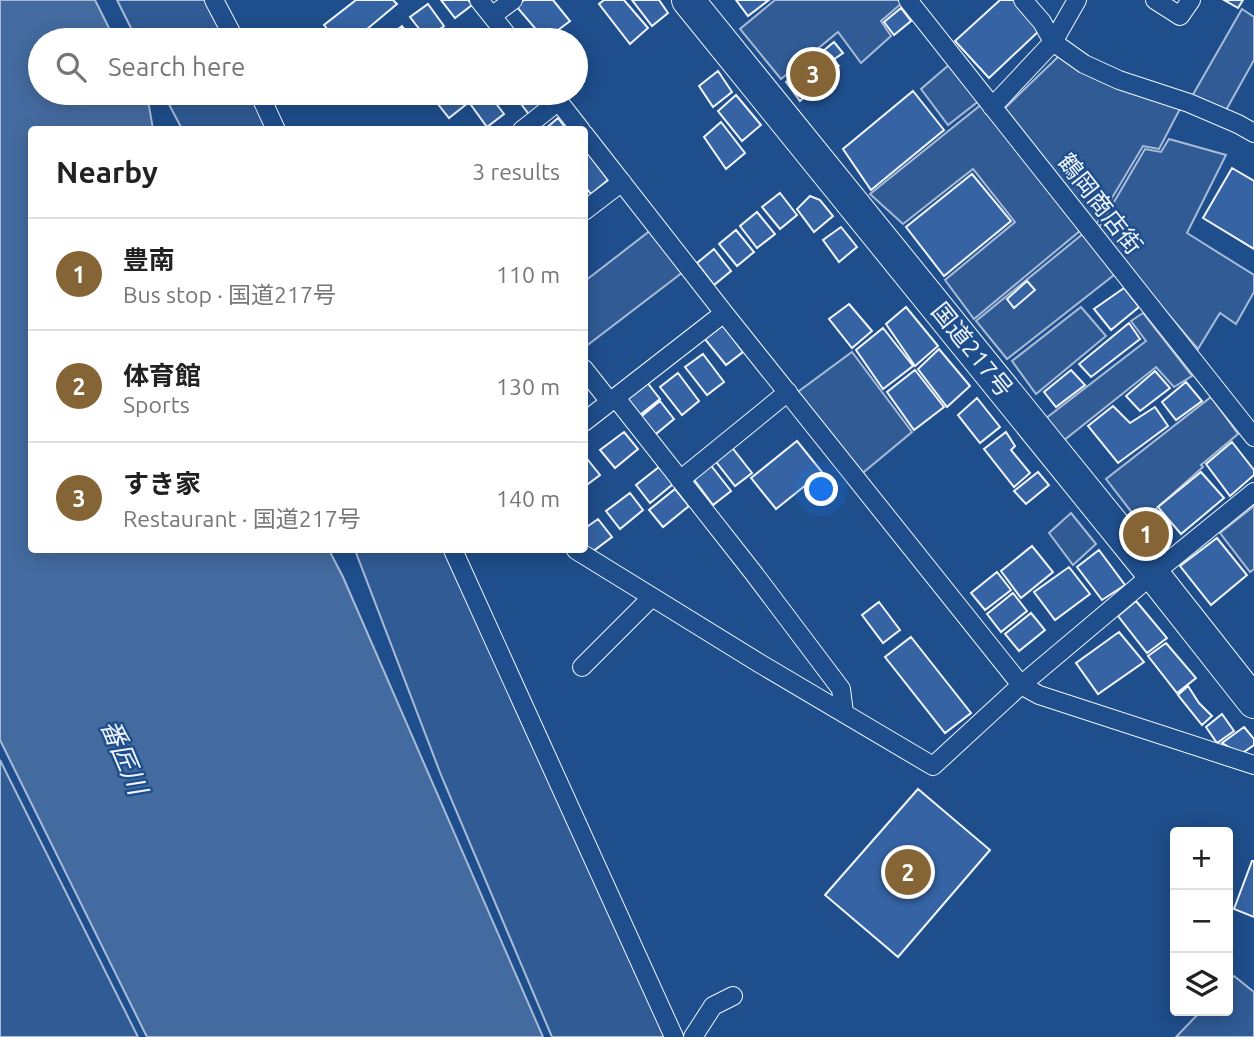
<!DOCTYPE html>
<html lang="en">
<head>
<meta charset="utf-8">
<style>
	body { margin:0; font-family:Ubuntu,"Noto Sans JP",sans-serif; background:#f6f6f6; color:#222 }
	.controls { position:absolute; right:21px; bottom:21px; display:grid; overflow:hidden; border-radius:7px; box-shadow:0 4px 18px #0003 }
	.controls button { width:63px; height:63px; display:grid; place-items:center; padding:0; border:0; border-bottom:2px solid #e0e0e0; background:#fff; color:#222; font:35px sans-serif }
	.you { position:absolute; left:822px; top:490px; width:24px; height:24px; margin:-18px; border:5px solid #fff; border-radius:50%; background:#1a73e8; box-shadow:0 0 0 10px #1a73e833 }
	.badge { display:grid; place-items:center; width:46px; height:46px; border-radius:50%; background:#856535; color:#fff; font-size:23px; font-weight:700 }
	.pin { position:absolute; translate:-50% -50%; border:4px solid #fff; box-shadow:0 2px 7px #0006 }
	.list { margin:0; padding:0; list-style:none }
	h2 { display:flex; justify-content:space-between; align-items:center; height:91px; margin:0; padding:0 28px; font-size:30px }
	h2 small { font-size:23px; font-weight:400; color:#767676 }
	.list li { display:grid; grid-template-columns:46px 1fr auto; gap:21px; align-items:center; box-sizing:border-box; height:112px; padding:0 28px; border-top:2px solid #e0e0e0 }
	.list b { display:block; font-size:26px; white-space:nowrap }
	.list p { margin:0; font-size:23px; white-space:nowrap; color:#767676 }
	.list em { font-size:23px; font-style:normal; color:#767676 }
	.icon { flex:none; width:38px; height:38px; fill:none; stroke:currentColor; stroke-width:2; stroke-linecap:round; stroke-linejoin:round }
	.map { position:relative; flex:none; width:1254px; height:1037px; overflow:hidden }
	.search { position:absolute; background:#fff; box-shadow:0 4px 18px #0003; left:28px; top:28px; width:560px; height:77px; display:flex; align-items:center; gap:18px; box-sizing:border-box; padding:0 24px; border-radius:38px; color:#767676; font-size:26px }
	.panel { position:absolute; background:#fff; box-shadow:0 4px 18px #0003; left:28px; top:126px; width:560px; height:427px; border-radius:7px }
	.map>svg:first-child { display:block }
	.built { fill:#305b95; stroke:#a8bbd7; stroke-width:2 }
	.water { fill:#446ba0; stroke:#a8bbd7; stroke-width:2 }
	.building { fill:#3563a3; stroke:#f2f6ff; stroke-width:2 }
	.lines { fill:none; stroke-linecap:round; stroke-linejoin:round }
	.street-casing { stroke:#f2f6ff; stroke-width:20 }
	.highway-casing { stroke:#f2f6ff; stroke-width:34 }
	.street { stroke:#1f4e8c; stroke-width:18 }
	.highway { stroke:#1f4e8c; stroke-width:32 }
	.labels { text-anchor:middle; stroke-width:5; stroke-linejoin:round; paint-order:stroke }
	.street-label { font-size:24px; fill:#f2f6ff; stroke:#1f4e8c }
	.water-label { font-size:26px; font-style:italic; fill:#f2f6ff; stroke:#1f4e8c }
</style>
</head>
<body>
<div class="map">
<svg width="1254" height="1037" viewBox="0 0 1254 1037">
	<rect width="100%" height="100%" fill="#1f4e8c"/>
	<path class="built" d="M117,0h90l19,40h-89z
		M775,0h124l3,3 -21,18 10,15 -30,27 -23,-31 -57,47 -41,-50z
		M1242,9l12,8v43l-29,52 -34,-14z
		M1061,54l120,53 -22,42 -16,-3 -49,82 -91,-118z
		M950,64l30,36 -32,25 -27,-36z
		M163,93h87l18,36h-86z
		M982,104l99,126 -107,89 -29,-39 70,-58 -42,-53 -70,55 -33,-30z
		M1169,139l57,16 -39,78 67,42v17l-18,32 -16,-11 -22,36 -101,-118 48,-82 16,3z
		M651,230l32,42 -98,75v-66z
		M1084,233l30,42 -107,84 -31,-38z
		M1081,307l25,29 -70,58 -24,-33z
		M1143,313l49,63 -18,11 -18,-20 -93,74 -18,-22 101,-78 -15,-20z
		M852,352l60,80 -53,44 -64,-82z
		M1211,397l27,37 -37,31 2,2 -63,56 -34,-44z
		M1254,506v63l-4,3 -30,-39z
		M1071,513l25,31 -23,21 -24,-32z
		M355,550h97l213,487h-113l-111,-262z
		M0,760l138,277h-138z
		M1234,976l20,16v45h-78l25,-26h27v-29z"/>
	<path class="water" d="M0,0h95l20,40h-75v53h102l7,13 4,23 -121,1v420h297l14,27 200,460h-396l-147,-297z"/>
	<path class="building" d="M356,0h37l4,4 -43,36h-18l-12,-15z
		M441,0h27l4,5 -17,13z
		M524,0h29l17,21 -25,19 -29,-34z
		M604,0h20l24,28 -18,16 -31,-40z
		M632,0h27l9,13 -16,13z
		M736,0h33l-21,16z
		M1000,0h14l27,29 -52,49 -34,-37z
		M1224,0h19l-5,8z
		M428,4l16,22 -17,13 -17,-22z
		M901,8l10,13 -17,14 -10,-13z
		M402,26l11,14h-27l-2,-1z
		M834,42l9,11 -10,7 6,6 -39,35 -14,-19z
		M718,71l14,21 -19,15 -14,-21z
		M913,91l31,39 -73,60 -28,-41z
		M443,93h33l2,2 -29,23 -15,-19z
		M488,93l16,21 -17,13 -16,-22z
		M519,93h20l9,11 -17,13 -16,-21z
		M736,95l25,30 -19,16 -24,-30z
		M558,118l9,12h-23z
		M721,122l24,31 -19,16 -22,-32z
		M587,152l21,28 -17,14 -7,-9v-31z
		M1232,168l22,13v68l-51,-31z
		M972,174l39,47 -67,55 -38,-49z
		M780,193l17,22 -17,14 -18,-22z
		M810,196l10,4 13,16 -19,16 -17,-23z
		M757,212l18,22 -18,14 -17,-22z
		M841,227l16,20 -18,15 -16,-22z
		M736,230l18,22 -17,14 -18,-22z
		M714,249l17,22 -17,14 -17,-22z
		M1027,281l8,9 -21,18 -7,-9z
		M1124,288l15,19 -28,23 -17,-21z
		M849,304l23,27 -20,17 -23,-29z
		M906,307l32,39 -23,20 -29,-42z
		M1129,323l11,16 -49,38 -12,-13z
		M722,324l21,28 -17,13 -22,-27z
		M883,328l30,38 -30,23 -27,-39z
		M939,349l31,37 -23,21 -29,-38z
		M703,354l21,28 -17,13 -22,-28z
		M915,370l29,37 -30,23 -27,-38z
		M1071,370l14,15 -29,22 -12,-15z
		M1155,371l15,17 -30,23 -14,-15z
		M678,373l21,28 -17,14 -22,-28z
		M646,381l14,18 -24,19 -14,-18z
		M1186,382l16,19 -26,19 -14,-18z
		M977,398l23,29 -20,16 -22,-28z
		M660,401l14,18 -23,19 -14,-18z
		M1113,406l17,17 25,-16 13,19 -50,37 -30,-37z
		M624,432l14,17 -23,19 -15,-18z
		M1006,432l9,14 -4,4 19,23 -16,14 -30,-38z
		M797,441l25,31 -46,37 -25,-31z
		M1232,442l22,28v5l-24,21 -24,-32z
		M730,445l22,28 -17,13 -22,-28z
		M584,455l16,20 -16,12z
		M709,463l22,28 -18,14 -21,-28z
		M659,467l14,17 -23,19 -14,-18z
		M1038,472l11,13 -23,19 -12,-13z
		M1201,472l23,26 -43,36 -23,-27z
		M675,489l14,17 -26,21 -14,-17z
		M630,493l13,17 -23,19 -14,-18z
		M598,519l14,18 -24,18 -4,-5v-21z
		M1217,538l30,37 -36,30 -31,-39z
		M1032,546l21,26 -32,26 -20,-27z
		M1099,550l26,35 -23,15 -25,-33z
		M1069,567l21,27 -35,26 -21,-28z
		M997,572l14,18 -26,20 -14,-17z
		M1013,593l14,18 -26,21 -14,-18z
		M1136,601l31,37 -20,15 -29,-37z
		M879,602l21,28 -17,13 -21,-28z
		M1031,613l14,17 -26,21 -14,-17z
		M1119,632l25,30 -46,32 -22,-31z
		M911,637l60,76 -26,20 -60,-76z
		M1166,643l30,35 -19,15 -29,-37z
		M1188,686l11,17 13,13 -10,9 -24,-30z
		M1222,714l12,17 -17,12 -11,-16z
		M1244,727l10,12v6l-13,9 -19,-11z
		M918,789l72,61 -92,107 -73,-62z
		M1252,861h2v56l-20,-8z"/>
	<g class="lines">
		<defs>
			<path id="street" d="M214,0l21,40
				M479,0l32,40
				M908,0l346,437
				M1023,0l19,22 11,20 31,22 35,16 70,23 49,21 16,9
				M1155,0l25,16 11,-16
				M492,16l21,-16
				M259,93l17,37
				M552,93l29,37
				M992,107l61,-65 24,-42
				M522,130l37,-29
				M584,134l140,179 297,372 18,10 215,70
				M584,211l38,-29
				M584,369l26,33
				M616,398l136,173 89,118 3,24
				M584,422l140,-109
				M680,480l108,-88
				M453,550l221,487
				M576,550l183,113 174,103 88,-81 132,-111 101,-82
				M582,667l70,-70
				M693,1037l20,-31 20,-10"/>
			<path id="highway" d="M688,0l465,574 101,128"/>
		</defs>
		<use href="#street" class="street-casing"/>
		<use href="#highway" class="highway-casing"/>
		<use href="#street" class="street"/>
		<use href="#highway" class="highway"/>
	</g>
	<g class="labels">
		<g class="street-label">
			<text transform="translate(1100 204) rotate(52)" y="8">鶴岡商店街</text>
			<text transform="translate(972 350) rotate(51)" y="8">国道217号</text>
		</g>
		<g class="water-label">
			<text transform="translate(124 757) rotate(67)" y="9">番匠川</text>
		</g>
	</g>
</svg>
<div class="controls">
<button>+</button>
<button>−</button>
<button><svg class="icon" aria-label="layers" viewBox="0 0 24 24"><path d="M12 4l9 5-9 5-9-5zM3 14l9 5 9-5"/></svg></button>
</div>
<div class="you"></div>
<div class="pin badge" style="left:1146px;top:534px">1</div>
<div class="pin badge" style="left:908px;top:872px">2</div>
<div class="pin badge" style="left:813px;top:74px">3</div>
<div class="search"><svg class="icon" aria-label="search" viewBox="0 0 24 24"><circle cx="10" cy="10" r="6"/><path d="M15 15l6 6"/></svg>Search here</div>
<section class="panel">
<h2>Nearby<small>3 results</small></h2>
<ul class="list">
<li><span class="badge">1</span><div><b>豊南</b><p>Bus stop · 国道217号</p></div><em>110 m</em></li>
<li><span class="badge">2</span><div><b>体育館</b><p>Sports</p></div><em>130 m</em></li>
<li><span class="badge">3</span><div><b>すき家</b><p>Restaurant · 国道217号</p></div><em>140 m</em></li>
</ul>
</section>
</div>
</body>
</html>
